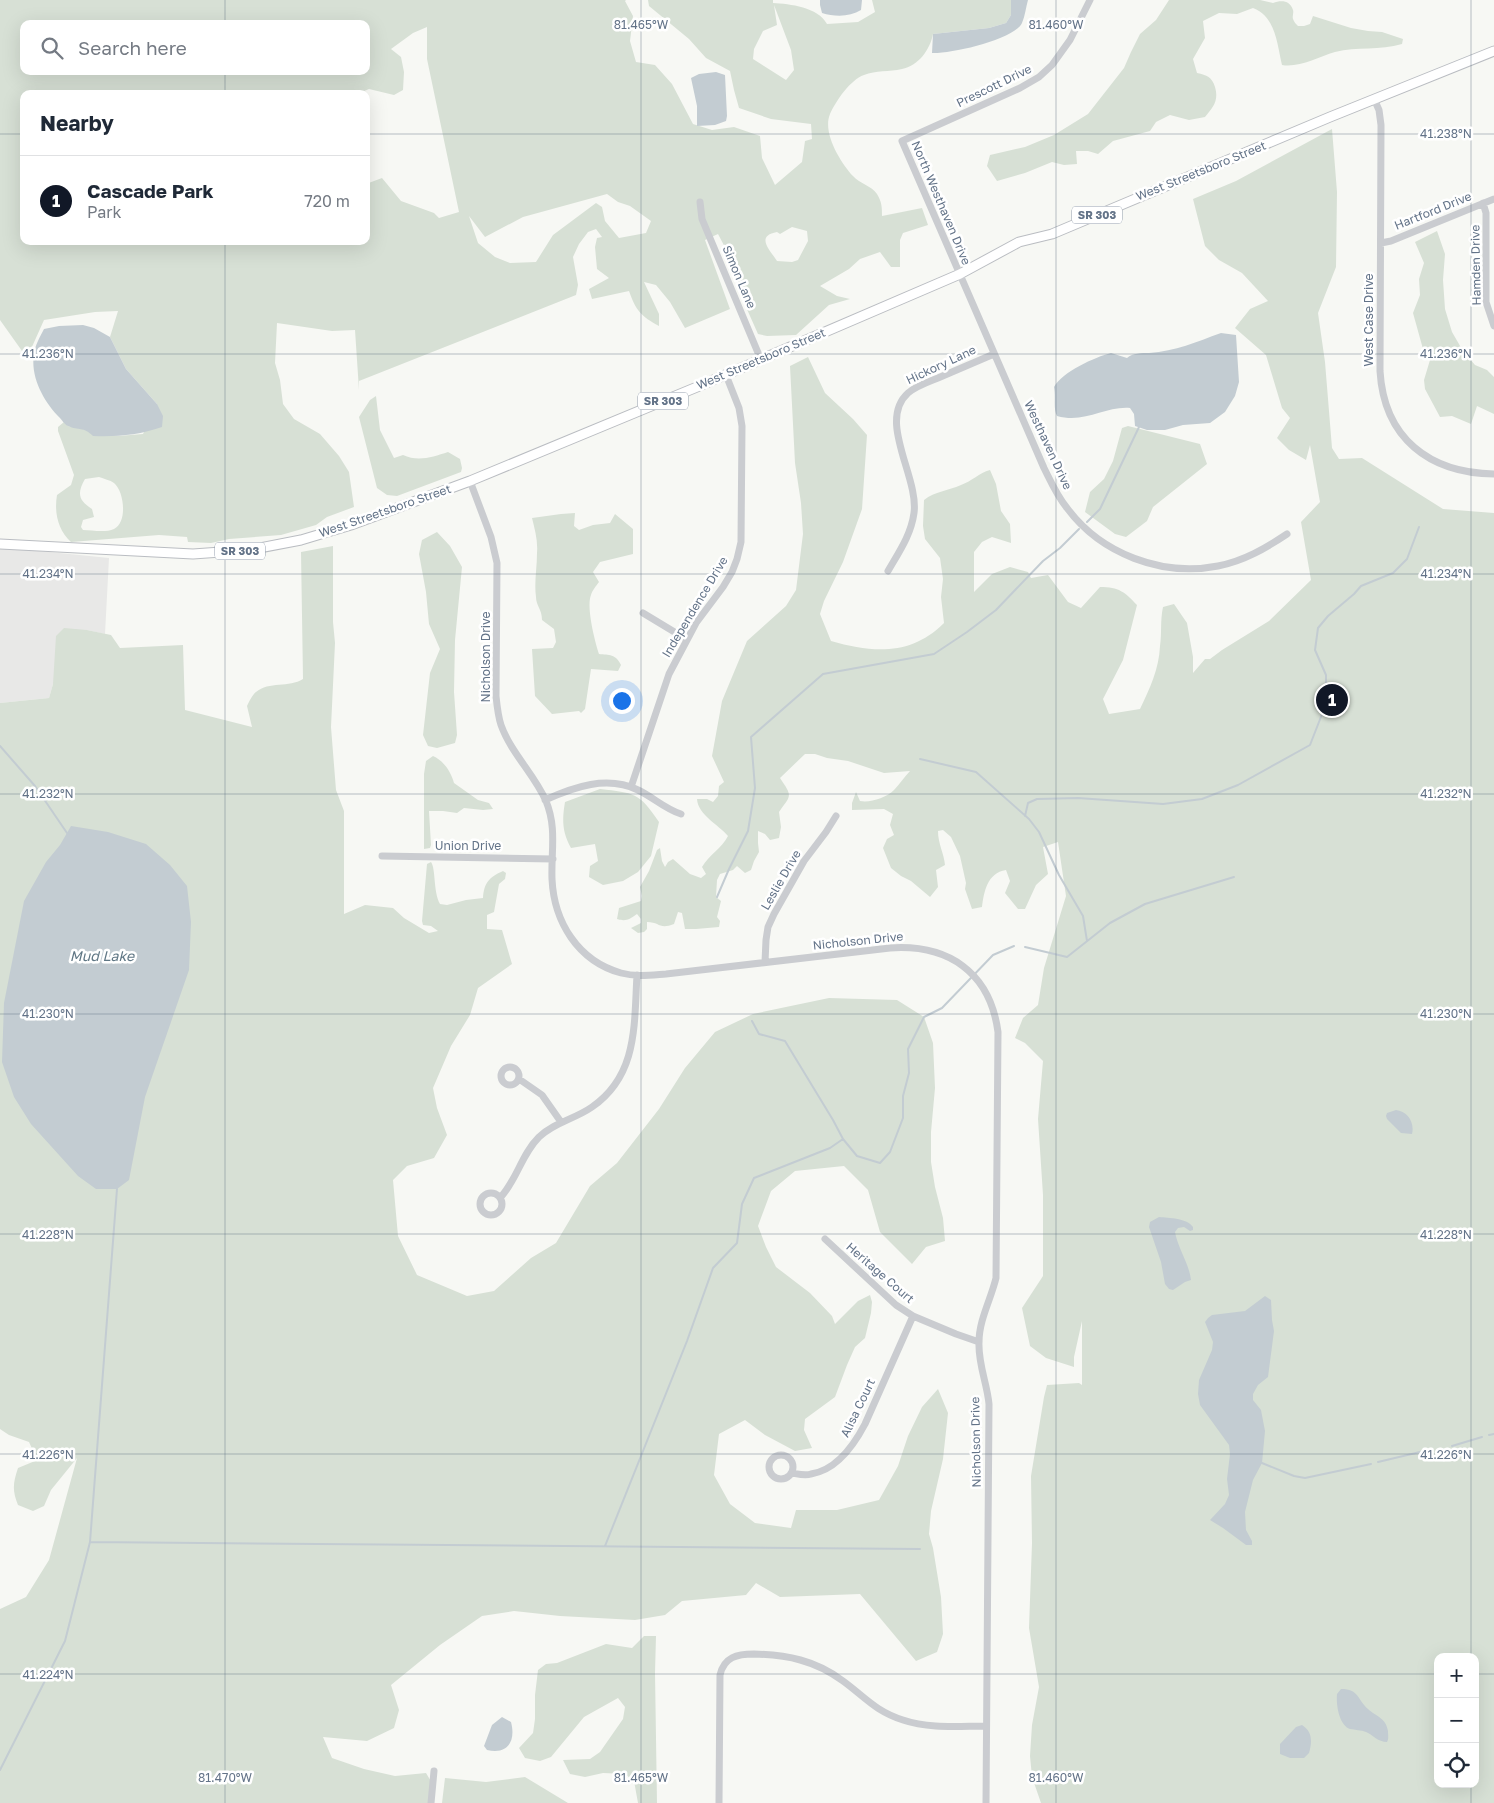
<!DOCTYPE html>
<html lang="en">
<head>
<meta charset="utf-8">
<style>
	body { margin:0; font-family:"Golos Text",sans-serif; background:#f6f6f7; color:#1f2937 }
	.controls { position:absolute; right:15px; bottom:15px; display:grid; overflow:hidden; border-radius:10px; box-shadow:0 5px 20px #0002 }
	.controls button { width:45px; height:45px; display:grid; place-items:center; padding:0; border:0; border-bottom:1px solid #e0e1e3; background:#fff; color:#1f2937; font:25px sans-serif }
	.you { position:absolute; left:621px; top:700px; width:18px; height:18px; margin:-12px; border:4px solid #fff; border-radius:50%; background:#1a73e8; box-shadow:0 0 0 8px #1a73e833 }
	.badge { display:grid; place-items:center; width:32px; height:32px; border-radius:50%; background:#111827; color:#fff; font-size:16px; font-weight:700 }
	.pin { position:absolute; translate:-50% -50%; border:2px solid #fff; box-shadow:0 1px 5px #0006 }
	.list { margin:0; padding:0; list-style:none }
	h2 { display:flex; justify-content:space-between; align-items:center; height:65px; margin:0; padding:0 20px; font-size:21px }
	h2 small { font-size:16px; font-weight:400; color:#747a83 }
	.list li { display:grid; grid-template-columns:32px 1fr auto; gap:15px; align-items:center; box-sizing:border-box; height:90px; padding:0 20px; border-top:1px solid #e0e1e3 }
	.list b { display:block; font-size:19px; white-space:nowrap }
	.list p { margin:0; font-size:16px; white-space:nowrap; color:#747a83 }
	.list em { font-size:16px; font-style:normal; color:#747a83 }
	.icon { flex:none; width:28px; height:28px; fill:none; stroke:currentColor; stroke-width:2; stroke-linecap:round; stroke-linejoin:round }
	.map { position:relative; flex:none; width:1494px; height:1803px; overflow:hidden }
	.search { position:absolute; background:#fff; box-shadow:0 5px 20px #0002; left:20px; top:20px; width:350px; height:55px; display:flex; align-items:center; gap:12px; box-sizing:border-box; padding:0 18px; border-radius:10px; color:#747a83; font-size:19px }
	.panel { position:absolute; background:#fff; box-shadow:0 5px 20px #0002; left:20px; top:90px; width:350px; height:155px; border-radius:10px }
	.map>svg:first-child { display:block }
	.built { fill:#e8e8e7 }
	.green { fill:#d7e0d5; fill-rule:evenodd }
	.water { fill:#c3ccd2 }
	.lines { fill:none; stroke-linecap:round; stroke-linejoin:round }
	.stream { stroke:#c3ccd2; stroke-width:2 }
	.major-casing { stroke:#babdc2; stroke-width:11 }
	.minor { stroke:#caccd0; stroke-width:7 }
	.major { stroke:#fff; stroke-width:9 }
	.ticks { fill:none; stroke:#637388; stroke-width:1; stroke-opacity:0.45 }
	.labels { text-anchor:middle; stroke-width:5; stroke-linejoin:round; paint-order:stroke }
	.shield { fill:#fff; stroke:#929dac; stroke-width:1 }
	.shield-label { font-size:11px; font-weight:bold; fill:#637388 }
	.street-label { font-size:12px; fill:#637388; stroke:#fff }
	.water-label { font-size:14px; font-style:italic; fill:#5f7684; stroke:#fff }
	.ticks-label { font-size:12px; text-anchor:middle; fill:#637388; stroke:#fff; stroke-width:5; stroke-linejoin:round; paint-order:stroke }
</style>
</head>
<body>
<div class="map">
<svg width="1494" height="1803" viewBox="0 0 1494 1803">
	<rect width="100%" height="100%" fill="#f7f8f4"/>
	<path class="built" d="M0,547l109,11 -4,76 -18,-4 -34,54 -4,14 -49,5z"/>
	<path class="green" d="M0,0h626l-1,1 8,15 -3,25 6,21 19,3 17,19 21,40 19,6 22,-3 26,9 2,22 13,27 27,-23 3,-21 7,-2 -1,-15 -40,-5 -32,-11 -5,-18 -4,-19 -24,-13 -17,-19 -40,-33 -1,-6h125v3c17,1 45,4 54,21l31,-2 17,-10 -3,-12h139v15l-5,8 -17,5 -56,6c-3,16 -15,32 -31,35 -13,3 -26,1 -38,6 -14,5 -28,26 -34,39 -8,19 11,49 23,62 6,7 19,10 24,18 5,8 5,14 5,22l40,-8 6,17 -25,8 -3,7v27h-9l-11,-15 -20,7 -11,10 -29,17 17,10 13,3 -21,6 -33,30 -29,1 -9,-2 -12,-27 -18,-54 -10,-19 -13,6 25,69 -45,19 -15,-26 -14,-17 -12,-3 15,32v12c-18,-10 -23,-15 -30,-35l-37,8 -3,-10 20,-11 -12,-9 -2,-22 2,-9 5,-1 -6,-8 -8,3 -9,12 -6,13 5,28 -2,10 -217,86v9l-4,-60 -23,1 -55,-8 -2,40 5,17 3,24 11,15 26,15 19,22 10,16 5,35 -27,10 -11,8 -35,10 -52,4 -18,4 -23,-1 -1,-5 -28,-2 -88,7c-13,-12 -17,-29 -14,-47l14,-10 3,-10 -16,-44v-4l6,-5 4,4 50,10 25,-2 14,-30 -31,-35 -16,-32 8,-26 -23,1 -51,8 -17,38 -27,-38zM774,5l17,45 3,20 -8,10 -33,-21 1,-10 9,-18 14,-6zM24,24h342v47h-342zM427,27v32l32,153 -20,6 -5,-5 -33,-12 -19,-23 -16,6v57h-342v-147h333l12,-5 25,6 9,-5 1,-18 -3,-15 -10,-8 22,-16zM607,194l11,8 12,4 21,15 -5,12 -27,5 -14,-17 -3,-14 -6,-4 -43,32 -17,27 -26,1 -15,-6 -17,-14 -9,-27 16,21 38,-20zM792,227l15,4 1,10 -10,19 -6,2 -15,-1c-7,-11 -22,-25 0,-29l3,2zM99,477c5,2 11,3 15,6 10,8 14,39 0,46 -9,4 -22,1 -31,1l-2,-3 2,-7 11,-3 -2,-8c-14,-9 -15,-16 -7,-30z
		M1169,0h91l13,3c8,-3 17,-3 20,7 1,3 -1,6 0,9 1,3 3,5 5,7h6l6,-2 3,-8 38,12 17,3 14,1 21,7 -1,5c-22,7 -45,2 -67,8 -17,5 -36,16 -53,13 -5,-21 -6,-48 -29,-57l-16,6 -18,-1 -16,8 2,17 -12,21 4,14c10,2 15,4 18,14 4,14 -2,20 -10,30l-16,3 -19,-5 -14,7 -6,9 -37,10 -15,13 -10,-3h-12l1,13 -13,1 -12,-3 -27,11 -28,8 -10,-15 3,-11 35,-8 29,-12 34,-21 36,-46 7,-16 9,-18 16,-14z
		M1332,129l5,63 -1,75 -18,46 7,49 7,86 7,11 23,-1 81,51 51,4v1290h-453l-9,-26 -2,-21 2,-31 7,-38 -10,-59 3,-85 -1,-67 13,-79 3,-12 32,-2 3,2v-64l-8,36v10l-28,-9 -16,-12 -8,-38 21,-32v-81l-5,-76 5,-58 -18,-18 -10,-5 8,-20 15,-13 6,-37 22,-72 -8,-54 -15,5 5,27 -12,11 -11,24h-7l-13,-16 5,-12 -4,-11c-19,3 -22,22 -24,37l-10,2 -7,-20 1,-6 -6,-27 -9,-19 -8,-7 -5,1c0,13 6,22 7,34l-9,5 2,17 -8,10 -19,-16 -10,-5 -10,-8 -8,-20 4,-9 7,-4 -4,-10 3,-11 -9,-5 -32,1v-7l4,-11 4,9c10,2 26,-3 34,-11 6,-6 10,-13 16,-19l-26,2 -36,-12 -21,-3 -12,-4h-10l-25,24c13,19 11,17 -1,34l2,15 -2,11 -9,2 -5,-6 -7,-3v12l1,9 -5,9 -3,9 -6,3 -8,-7 -4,4 -13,4 -3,6 -1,17 5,4 -4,16 3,4 -1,6 -23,2h-11l-3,-16 -4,-1 -4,12c-15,6 -14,-2 -27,-2v7l-3,3 -6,1 -7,-5 10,-5v-4l-4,-5c-7,5 -11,8 -20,5l2,-11 22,-7 1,-5 -2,-9 9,-16 8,-21 3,-2 2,13 3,6 3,-5 5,-3 17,15 11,4 5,-4 -4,-7c7,-12 20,-19 26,-31 -10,-12 -30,-21 -31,-37h10l6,3 5,-6 1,-10 5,-4 -12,-26 10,-55 25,-60 39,-35 10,-16 7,-56 -2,-31 -6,-40 -5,-97 18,-9 17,36 28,26 14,16 -5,74 -19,53 -19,39 -4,13 11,27c42,12 80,15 113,-18l-3,-26 2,-18 -3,-21 -15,-19 -2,-13 1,-26c11,-9 24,-9 37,-15 11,-4 18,-12 29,-15l6,14 5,27 9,13 1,19 -19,-6 -10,5 -8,10v40l18,-18 18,-7 18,5 3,6 17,-3 20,27 13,6 19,-21c19,0 25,5 37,18l-14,55 -20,39 6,15 31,-5c10,-21 19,-40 20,-63 2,-13 0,-25 3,-39l11,-3 13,19 6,34v16l12,-14h5l12,-9 47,-29 42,-41 -10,-58 19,-20 -10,-57 -4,15 -17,-10 -12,-12 13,-20 -8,-10 -16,-53 -31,-27 15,-19 18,-8 -26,-28 -23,-13 -14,-14 -12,-47 43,-18zM1438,1657h37v127h-37z
		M1437,231l8,23 -2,26 2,29 7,23 11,19 12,14 12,5 7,7v37l-17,-8 -6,18 -19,-8 -12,1 -15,-28 -1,-9 6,-20 -7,-11 -10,-36 7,-18 -1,-16 5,-16 -9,-21z
		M376,396l4,34 14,28 9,-3c15,7 30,2 45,-3l12,7 2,9 -1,4 -64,24 -10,-1 -10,-7 -18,-71 11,-17z
		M1128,426l72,18 7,20 -54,43 -6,14 -21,16 -11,-3 -30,-22 5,-20 14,-13 9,-18 9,-33z
		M575,513l-1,13 5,4 14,-5 17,-2 5,-9 18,15v25l-33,8 -7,10 6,10c-3,4 -7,9 -8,13 -5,12 4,47 8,59 10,1 17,0 22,11l-3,6 -27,-2 -6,40 -4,4 -2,-2 -27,3 -17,-18 -3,-47 21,-1 3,-6 -2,-13 -12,-9c0,-11 -6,-14 -6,-23 -2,-14 1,-29 1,-44 1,-12 -2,-23 -5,-35l29,-4z
		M437,532l13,14 12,21 -7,73 -1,52 3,43 -2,8 -18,5 -9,-2 -5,-11 7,-62 10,-24 -11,-25 -3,-32 -7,-38 3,-14z
		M333,546v76l2,21 -4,84 5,63 8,21v103l21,-9 28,3 11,10 25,15 9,-2 -7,-5 -8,-1 -1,-4 5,-57 4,-2c5,7 2,29 9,42l7,1 19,-5 17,-2c1,-15 6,-21 20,-27l3,2 -1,6 -6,5 -5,28 -7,3v14l15,1 10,34 -34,24 -8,27 -19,31 -18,42 4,20 10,27 -13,23 -27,8 -14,14 5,56 19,39 50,21 27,-5 37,-33 25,-15 34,-57 27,-23 42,-54 26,-41 30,-36 38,-18 76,-16 68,2 27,17 9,26 2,45 -4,44v30l4,25 8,31 2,23 -19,6 -14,17 -32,-32 -12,-42 -24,-24 -49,5 -24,20 -13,35 8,21 10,20 34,26 22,23 3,8 23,-23 12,-6 2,7 -1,11 -6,25 -10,9 -8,18 -12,32 -30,22 -1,11 8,18 -17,3 -30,-16 -20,-15 -26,14 -5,41 16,29 25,19 36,5 5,-18h41l42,-10 19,-34 10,-30 14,-29 16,-18 10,24 -5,46 -12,52 -2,23 4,14 8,49 2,37 -6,18 -21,9 -56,-67 -80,3 -24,-14 -10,12 -64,6 -17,14 -30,5 -75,-4 -46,-5 -32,5 -42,29 -49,40 8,25 -5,18 -27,13 -44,-4 9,21 32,11 31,7 31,-3 6,10 -3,20h-429v-194l26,-12 23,-37 28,-102 -26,32 -7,16 -11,5 -15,-6c-6,-15 -5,-22 0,-37l17,-7 -1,-8 -5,-11 -20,-7 -9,-6v-726l49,-5 4,-14 3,-48 8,-8 23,2 24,5 9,13 63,-3 2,65 67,17 -5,-21c2,-4 5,-11 9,-14 13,-11 33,-4 47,-13l-2,-127z
		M433,756c11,5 18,16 21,27l24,17 11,3 4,6 -10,1 -19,-2 -7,5 -14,-2h-14l2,34 -1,3 -6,1v-75l2,-13z
		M600,789c34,4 39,3 59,33l-8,34 -13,16 -15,9 -20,4 -14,-8 1,-11 8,-5 -3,-17 -24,4c-9,-16 -9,-28 -6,-46z
		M644,1636h12l-1,37 2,130h-19l-4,-22 -9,-7 -22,-1 -18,4 -15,-3 -7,-14 27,-1 10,-7 23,-33 2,-12 -7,-9 -34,19 -33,40 -11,4 -15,-3 -6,-10 14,-15 2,-14v-24l3,-25 8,-6 11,-1 49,-19 26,4z
		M525,1777l43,26h-126l3,-25 41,4z"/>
	<path class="water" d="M820,0h42l-1,10c-11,7 -26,7 -39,3l-2,-8z
		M1011,0h17c-2,7 -3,16 -6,23 -8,17 -72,31 -90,30l1,-19 56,-6 17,-5 5,-8z
		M716,72l9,3 2,41 -1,5 -11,4 -18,1v-20l-6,-28 8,-4z
		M83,325l11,3 16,9 16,32 31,35 6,12 -1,11c-23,8 -45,10 -69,9 -10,-10 -14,-5 -25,-10 -3,-1 -6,-6 -8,-8 -16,-16 -30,-41 -26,-64 1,-9 6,-17 10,-25l15,-3z
		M1221,333l15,2 3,47 -4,14 -10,16 -15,11 -27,2 -18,5h-18l-12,-4 -1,-12 -4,-6c-25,-2 -45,16 -73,8 -4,-7 -1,-19 -3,-29 8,-15 41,-30 57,-34l16,5c6,-5 14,-5 22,-5 27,-2 47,-11 72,-20z
		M71,826l37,6 38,12 24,21 17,21 4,36 -2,48 -44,127 -16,83 -12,9h-21l-18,-13 -47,-52 -17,-27 -12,-35 2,-59 20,-102 22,-39 14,-17z
		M1396,1110c11,1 19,12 16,24l-11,-1 -14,-14 -1,-3 1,-3z
		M1159,1217c10,1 28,1 34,10v3l-3,1 -6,-4 -6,1 -3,4c3,17 14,31 16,48l-6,2 -12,8 -4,-1 -4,-5 -4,-22 -12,-35 1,-5z
		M1265,1296l6,4 1,20 2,11 -6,46 -10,8 -5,9v6l8,10 4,21 -3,32 -9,17 -8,32 1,18 6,11v4h-6l-23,-17 -13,-8 15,-16 4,-9 -2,-16 3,-25 -1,-9 -29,-40 -2,-11 1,-14 13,-30 1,-8 -8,-20 3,-4 4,-3 33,-4z
		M1341,1689c18,0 16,10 27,20 9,8 18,9 20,22 0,5 1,7 -1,11 -9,0 -14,-7 -21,-10 -5,-2 -11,-2 -16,-3 -11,-4 -14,-24 -13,-35z
		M502,1717l9,5c5,19 -3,33 -24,28l-3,-4 8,-21z
		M1302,1725c11,7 10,17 7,28l-5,5h-14l-10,-4v-10l16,-17z"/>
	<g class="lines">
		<path class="stream" d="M1087,522l13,-13 39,-82
			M0,746l35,40 32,47
			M920,759l56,13 53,47 10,13 20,43 24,41 4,25
			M1025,816l3,-13 9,-4 41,-1 85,6 39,-5 36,-14 72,-40 16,-41v-29l-11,-25 3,-22 10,-12 26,-22 7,-8 32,-13 14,-14 12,-32
			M717,897l12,-28 19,-38 7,-43 -4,-51 72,-63 111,-20 33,-22 29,-22 47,-49 17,-13 19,-19
			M1025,947l42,10 43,-34 35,-19 89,-27
			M752,1021l7,13 26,7 48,79 10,19
			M1489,1435l5,-1
			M1452,1446l30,-9
			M1378,1462l42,-10
			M1262,1463l32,13 11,2 66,-14
			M90,1542l830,7
			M605,1546l82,-205 26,-73 24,-25 5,-39 12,-26 76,-30 13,-9 14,17 23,7 10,-11 13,-34v-22l6,-23 -1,-24 16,-32 18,-9 51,-53 21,-9
			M0,1770l65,-129 25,-99 27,-353"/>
		<defs>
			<path id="major" d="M0,544l193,10 56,-4 52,-10 50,-15 119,-44 227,-94 263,-113 59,-32 33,-8 278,-117 164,-66"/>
		</defs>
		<use href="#major" class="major-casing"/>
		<path class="minor" d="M1090,0l-20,40 -18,25 -13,12 -19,11 -118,53 142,327c7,14 13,28 23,40 34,46 95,69 151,58 26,-5 48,-18 69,-32
			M1374,99l5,11 2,15 -1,246c4,67 49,102 114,103
			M700,202l2,17 59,141
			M1483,203l3,10v89l8,24
			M1381,243l10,-2 103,-42
			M470,481l21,56 6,26 -1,133c1,10 2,20 5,29 10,28 33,49 45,76 11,27 5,50 6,78 2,43 26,82 69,94 15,4 30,2 45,1l224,-26c58,-4 100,24 108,84l-2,246c-5,21 -17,42 -17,64 -1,22 8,41 10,62l-3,399
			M888,571c11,-19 23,-36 26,-58 5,-36 -37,-92 -6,-120 8,-7 20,-11 30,-15 19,-8 37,-16 56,-24
			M643,613l43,26
			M631,787l38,-113 27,-51 27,-36 9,-15 5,-13 4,-17 1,-116 -3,-18 -13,-33
			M545,800c29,-13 62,-25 93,-10 15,7 27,19 43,24
			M382,856l171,3
			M765,962l1,-22 2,-13 6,-13 30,-53 22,-29 10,-16
			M501 1076a9 9 0 1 1 18 0a9 9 0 1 1-18 0Z
			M519,1079l23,16 19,27
			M480 1204a11 11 0 1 1 22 0a11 11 0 1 1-22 0Z
			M500,1198c17,-18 21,-43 39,-61 16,-15 36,-18 53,-30 46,-32 42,-82 45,-132
			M825,1239l71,66 17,11 43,18 23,8
			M769 1467a12 12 0 1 1 24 0a12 12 0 1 1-24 0Z
			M792,1473c6,1 13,3 19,1 26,-4 43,-29 54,-50l48,-108
			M431,1803l3,-32
			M719,1803l1,-128c4,-18 17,-21 34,-21 33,1 61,6 89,27 22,16 32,30 60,39 26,9 56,6 83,6"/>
		<use href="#major" class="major"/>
	</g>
	<path class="ticks" d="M225,0v24M641,0v1803M1056,0v1803M1471,0v1657M225,71v23M0,134h24M366,134h1128M225,241v1562M0,354h1494M0,574h1494M0,794h1494M0,1014h1494M0,1234h1494M0,1454h1494M0,1674h1438M1475,1674h19M1471,1784v19"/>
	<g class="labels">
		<g class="shield">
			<rect x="1072" y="206.5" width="50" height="17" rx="4"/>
			<rect x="638" y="392.5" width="50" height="17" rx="4"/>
			<rect x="215" y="542.5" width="50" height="17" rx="4"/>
		</g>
		<g class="shield-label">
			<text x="1097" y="219">SR 303</text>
			<text x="663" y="405">SR 303</text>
			<text x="240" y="555">SR 303</text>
		</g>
		<g class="street-label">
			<text transform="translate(994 86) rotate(-26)" y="4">Prescott Drive</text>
			<text transform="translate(1201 171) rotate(-22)" y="4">West Streetsboro Street</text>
			<text transform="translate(941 203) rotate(67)" y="4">North Westhaven Drive</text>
			<text transform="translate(1433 211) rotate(-22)" y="4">Hartford Drive</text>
			<text transform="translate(1476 265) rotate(-91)" y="4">Hamden Drive</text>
			<text transform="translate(739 277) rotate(67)" y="4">Simon Lane</text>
			<text transform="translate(1369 320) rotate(-90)" y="4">West Case Drive</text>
			<text transform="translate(761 359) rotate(-23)" y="4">West Streetsboro Street</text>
			<text transform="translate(941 365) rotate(-25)" y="4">Hickory Lane</text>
			<text transform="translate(1048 445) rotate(65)" y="4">Westhaven Drive</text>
			<text transform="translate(385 511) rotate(-19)" y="4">West Streetsboro Street</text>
			<text transform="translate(695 607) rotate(-59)" y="4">Independence Drive</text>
			<text transform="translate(486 657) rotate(-90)" y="4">Nicholson Drive</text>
			<text x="468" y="850">Union Drive</text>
			<text transform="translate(781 880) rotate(-60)" y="4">Leslie Drive</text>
			<text transform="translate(858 941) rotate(-6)" y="4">Nicholson Drive</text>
			<text transform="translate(880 1273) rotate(41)" y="4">Heritage Court</text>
			<text transform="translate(858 1408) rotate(-64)" y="4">Alisa Court</text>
			<text transform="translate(976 1442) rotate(-91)" y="4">Nicholson Drive</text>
		</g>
		<g class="water-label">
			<text x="102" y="961">Mud Lake</text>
		</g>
	</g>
	<g class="ticks-label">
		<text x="641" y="29">81.465°W</text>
		<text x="1056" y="29">81.460°W</text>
		<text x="1446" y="138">41.238°N</text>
		<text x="48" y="358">41.236°N</text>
		<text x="1446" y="358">41.236°N</text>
		<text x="48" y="578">41.234°N</text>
		<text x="1446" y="578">41.234°N</text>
		<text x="48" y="798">41.232°N</text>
		<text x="1446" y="798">41.232°N</text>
		<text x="48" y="1018">41.230°N</text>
		<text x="1446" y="1018">41.230°N</text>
		<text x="48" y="1239">41.228°N</text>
		<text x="1446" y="1239">41.228°N</text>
		<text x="48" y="1459">41.226°N</text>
		<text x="1446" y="1459">41.226°N</text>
		<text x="48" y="1679">41.224°N</text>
		<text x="225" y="1782">81.470°W</text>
		<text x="641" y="1782">81.465°W</text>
		<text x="1056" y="1782">81.460°W</text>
	</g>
</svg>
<div class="controls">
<button>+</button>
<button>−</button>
<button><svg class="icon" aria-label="locate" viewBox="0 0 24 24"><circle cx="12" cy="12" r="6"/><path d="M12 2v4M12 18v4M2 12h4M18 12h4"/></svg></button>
</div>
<div class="you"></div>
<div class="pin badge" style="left:1332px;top:700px">1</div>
<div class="search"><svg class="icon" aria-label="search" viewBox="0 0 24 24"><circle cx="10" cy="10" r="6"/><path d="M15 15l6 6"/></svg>Search here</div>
<section class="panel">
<h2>Nearby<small></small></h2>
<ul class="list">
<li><span class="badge">1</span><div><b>Cascade Park</b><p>Park</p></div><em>720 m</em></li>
</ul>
</section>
</div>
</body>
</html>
